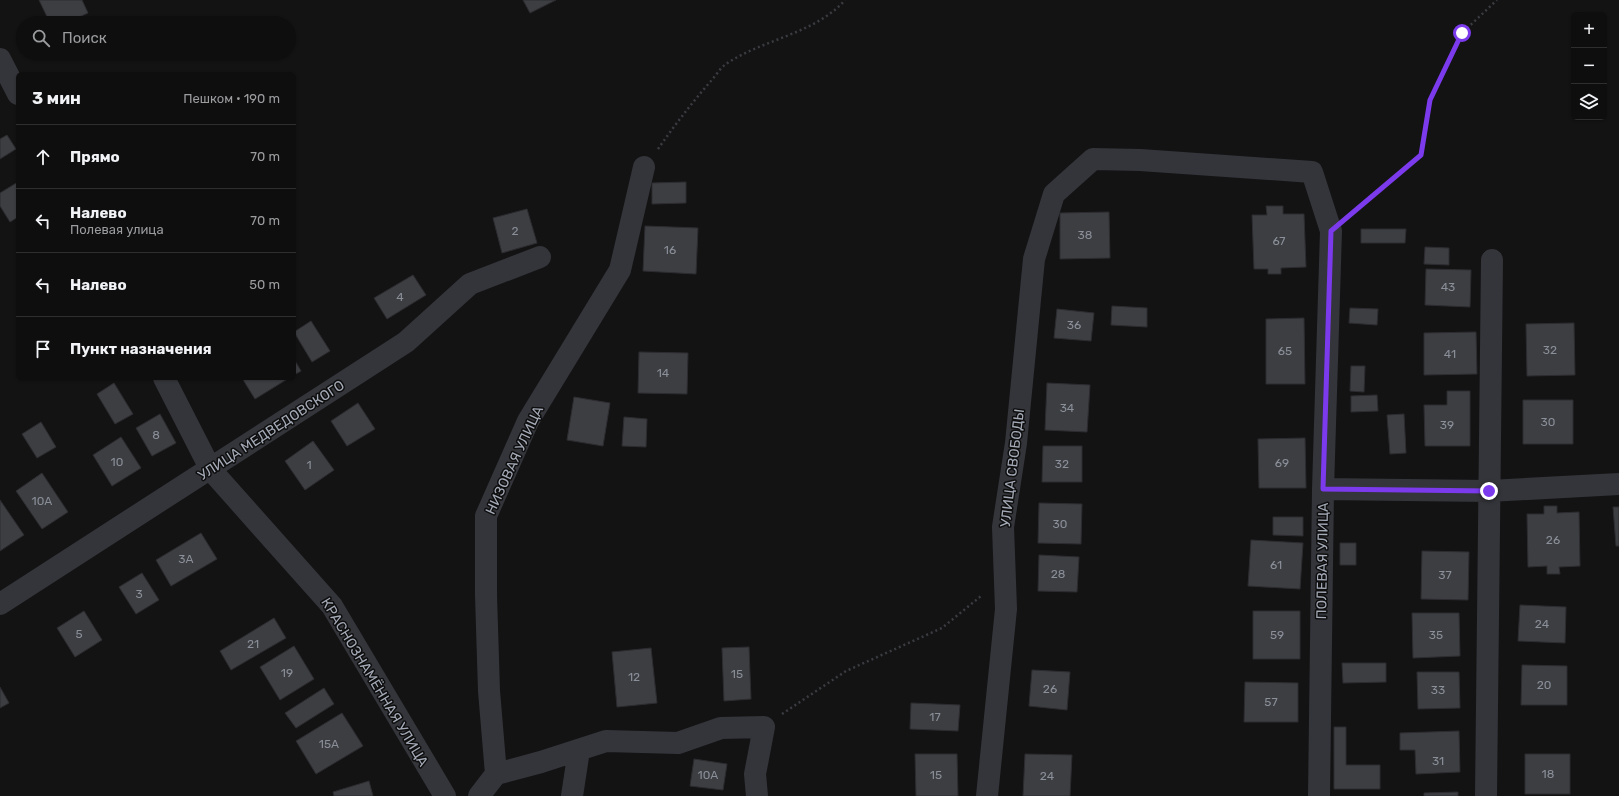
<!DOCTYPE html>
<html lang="ru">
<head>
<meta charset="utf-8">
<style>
	body { margin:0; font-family:Rubik,sans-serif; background:#171718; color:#f1f3f6 }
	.controls { position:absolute; right:12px; top:12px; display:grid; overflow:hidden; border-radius:6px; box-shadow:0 1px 3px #0004 }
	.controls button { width:36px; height:36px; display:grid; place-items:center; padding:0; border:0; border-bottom:1px solid #2e2e2f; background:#0e0e0f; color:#f1f3f6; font:20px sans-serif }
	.stop { position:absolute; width:12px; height:12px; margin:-9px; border:3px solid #7c3aed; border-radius:50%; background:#fff }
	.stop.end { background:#7c3aed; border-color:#fff; box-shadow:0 1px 4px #0008 }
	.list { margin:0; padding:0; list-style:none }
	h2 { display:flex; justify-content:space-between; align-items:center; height:52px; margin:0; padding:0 16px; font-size:17px }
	h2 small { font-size:13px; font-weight:400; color:#9b9c9e }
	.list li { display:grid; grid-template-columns:26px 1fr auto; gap:12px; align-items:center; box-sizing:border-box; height:64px; padding:0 16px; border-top:1px solid #2e2e2f }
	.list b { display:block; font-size:15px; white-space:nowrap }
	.list p { margin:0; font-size:13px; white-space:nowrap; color:#9b9c9e }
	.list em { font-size:13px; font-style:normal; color:#9b9c9e }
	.icon { flex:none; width:22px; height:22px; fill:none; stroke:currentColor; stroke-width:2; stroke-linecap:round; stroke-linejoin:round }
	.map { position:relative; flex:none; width:1619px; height:796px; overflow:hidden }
	.search { position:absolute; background:#0e0e0f; box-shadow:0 1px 3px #0004; left:16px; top:16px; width:280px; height:44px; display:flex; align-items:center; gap:10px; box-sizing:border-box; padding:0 14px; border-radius:22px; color:#9b9c9e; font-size:15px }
	.panel { position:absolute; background:#0e0e0f; box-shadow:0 1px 3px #0004; left:16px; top:72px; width:280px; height:308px; border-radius:6px }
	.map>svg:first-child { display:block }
	.building { fill:#3d3e42; stroke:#2d2d31 }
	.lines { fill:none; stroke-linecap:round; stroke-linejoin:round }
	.path { stroke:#3a3c41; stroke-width:2.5; stroke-dasharray:2 3; stroke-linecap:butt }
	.minor { stroke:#34353a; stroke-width:22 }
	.route { stroke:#7c3aed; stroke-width:5 }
	.labels { text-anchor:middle; stroke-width:3; stroke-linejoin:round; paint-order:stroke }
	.number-label { font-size:12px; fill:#8a8f99 }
	.street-label { font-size:14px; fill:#a4aab6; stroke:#0e0e0f }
</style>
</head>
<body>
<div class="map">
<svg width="1619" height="796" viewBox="0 0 1619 796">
	<rect width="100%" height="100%" fill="#131314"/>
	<path class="building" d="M39,0h43l6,13 -22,10h-16z
		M523,0h33l-26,13z
		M7,135l9,14 -16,10v-20z
		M18,182v35l-8,5 -10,-16v-13z
		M686,182v21l-34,1v-21z
		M1266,206h17v8h21l2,53 -25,1v6h-13v-5h-14l-2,-54h15z
		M527,209l10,34 -35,10 -9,-35z
		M1109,212l1,46 -50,1v-46z
		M645,226l53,2 -2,46 -53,-3z
		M1361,229h45l-1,14h-44z
		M1425,247l24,1v17l-25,-1z
		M1426,269l45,1 -1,37 -45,-2z
		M413,275l13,20 -39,24 -13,-21z
		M1112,306l35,2v19l-36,-2z
		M1350,308l28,1 -1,16 -28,-2z
		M1057,309l37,4 -3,28 -37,-3z
		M1304,318l1,66h-39v-65z
		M311,321l19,30 -18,11 -18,-30z
		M1574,323l1,52 -48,1 -1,-52z
		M1476,332l1,42 -53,1v-42z
		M639,352l49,1 -1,41 -49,-1z
		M294,359l7,12 -7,4z
		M1351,366h14l-1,26 -14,-1z
		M242,378h47l-34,21z
		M114,383l19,31 -18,10 -18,-30z
		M1047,383l43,2 -3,47 -42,-2z
		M1447,391h23v55h-45l-1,-41h23z
		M1377,395l1,16 -27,1v-16z
		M574,397l36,6 -7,43 -36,-6z
		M1523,400h50v44h-50z
		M358,403l17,26 -28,17 -16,-25z
		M160,414l16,29 -24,13 -16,-28z
		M1404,414l2,39 -16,1 -3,-39z
		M624,417l23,2 -1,28 -24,-1z
		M41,422l15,25 -19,11 -15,-24z
		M121,437l20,31 -29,18 -19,-31z
		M1305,438l1,50h-47l-1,-49z
		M313,441l21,29 -29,20 -20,-29z
		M1043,446h39v36h-40z
		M42,473l26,39 -26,17 -26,-38z
		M0,500l24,35 -24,16z
		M1039,503l43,1 -1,40 -43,-1z
		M1544,506h13v7l22,-1 1,54 -21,1 1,7h-13v-8l-19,1 -1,-53h17z
		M1613,507h6v39h-3z
		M1273,517h30v19l-30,-1z
		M201,533l16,26 -46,27 -15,-26z
		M1251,540l52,3 -3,46 -52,-3z
		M1340,543h16v22h-16z
		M1422,551l47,1 -1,48 -47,-1z
		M1039,555l40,2 -2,35 -39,-1z
		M142,573l17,27 -23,14 -17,-27z
		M1520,605l46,2 -1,36 -47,-2z
		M84,611l18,29 -27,17 -18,-29z
		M1253,611h47v48h-47z
		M1412,613h47l1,43 -47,2z
		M274,618l12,20 -55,32 -11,-19z
		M294,646l20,33 -34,21 -20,-33z
		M749,647l2,52 -27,2 -2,-53z
		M651,648l6,55 -40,4 -5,-55z
		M1342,663h44v19l-43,1z
		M1522,665l45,1v39h-46z
		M1032,670l38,2 -3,38 -38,-4z
		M1417,672h42l1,36 -42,1z
		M1245,682l53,1v39h-54z
		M0,687l9,16 -9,5z
		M324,688l10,16 -38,24 -11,-15z
		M911,703l49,2 -2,26 -48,-2z
		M342,713l21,33 -47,28 -20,-33z
		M1334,727h12v38h34v24h-46z
		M1459,731l1,41 -44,2 -1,-24h-15v-17z
		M915,754h42l1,42h-42z
		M1025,754l47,1 -2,41h-47z
		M1525,754h45v40h-45z
		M694,759l33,5 -4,26 -33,-4z
		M369,781l4,15h-39l-1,-4z
		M1458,792v4h-34v-3z"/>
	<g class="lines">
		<path class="path" d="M658,149c16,-23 33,-45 52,-67 5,-5 10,-14 16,-18 37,-25 89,-30 119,-64
			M1350,215l71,-60 9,-55 32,-67 35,-33
			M782,714l64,-43 96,-43 39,-32"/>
		<path class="minor" d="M0,59l18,35
			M164,378l47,92 121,136 113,190
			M1323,489l166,2 130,-7
			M0,604l406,-262 64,-58 70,-27
			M496,774l45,-12 65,-21 72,2 43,-15 43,-1 -9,47 2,22
			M479,796l17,-22 -7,-83 -3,-96v-79l42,-95 92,-151 24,-103
			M572,796l7,-46
			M987,796l19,-187 -3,-82 13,-84 18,-184 20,-65 39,-35 47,1 172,12 19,59 -8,258 -4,307
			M1486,796l6,-536"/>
	</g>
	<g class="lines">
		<path class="route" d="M1462,33l-32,67 -9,55 -90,76 -8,258 166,2"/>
	</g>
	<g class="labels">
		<g class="number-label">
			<text x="515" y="235">2</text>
			<text x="1085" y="239">38</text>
			<text x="1279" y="245">67</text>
			<text x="670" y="254">16</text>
			<text x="1448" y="291">43</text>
			<text x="400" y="301">4</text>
			<text x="1074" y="329">36</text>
			<text x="1550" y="354">32</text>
			<text x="1285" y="355">65</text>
			<text x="1450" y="358">41</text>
			<text x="663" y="377">14</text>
			<text x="1067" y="412">34</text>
			<text x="1548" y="426">30</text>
			<text x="1447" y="429">39</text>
			<text x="156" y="439">8</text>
			<text x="117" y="466">10</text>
			<text x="1282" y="467">69</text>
			<text x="1062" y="468">32</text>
			<text x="309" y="469">1</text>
			<text x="42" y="505">10А</text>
			<text x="1060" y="528">30</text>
			<text x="1553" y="544">26</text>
			<text x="186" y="563">3А</text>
			<text x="1276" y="569">61</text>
			<text x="1058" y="578">28</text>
			<text x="1445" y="579">37</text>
			<text x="139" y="598">3</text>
			<text x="1542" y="628">24</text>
			<text x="79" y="638">5</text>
			<text x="1277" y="639">59</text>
			<text x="1436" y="639">35</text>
			<text x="253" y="648">21</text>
			<text x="287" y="677">19</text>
			<text x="737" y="678">15</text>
			<text x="634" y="681">12</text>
			<text x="1544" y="689">20</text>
			<text x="1050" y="693">26</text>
			<text x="1438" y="694">33</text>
			<text x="1271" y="706">57</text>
			<text x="935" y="721">17</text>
			<text x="329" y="748">15А</text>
			<text x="1438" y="765">31</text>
			<text x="1548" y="778">18</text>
			<text x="708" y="779">10А</text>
			<text x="936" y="779">15</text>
			<text x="1047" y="780">24</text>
		</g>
		<g class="street-label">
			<text transform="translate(271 430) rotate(-33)" y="5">УЛИЦА МЕДВЕДОВСКОГО</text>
			<text transform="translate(514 460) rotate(-65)" y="5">НИЗОВАЯ УЛИЦА</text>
			<text transform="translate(1012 468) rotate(-83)" y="5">УЛИЦА СВОБОДЫ</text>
			<text transform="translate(1322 561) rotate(-89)" y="5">ПОЛЕВАЯ УЛИЦА</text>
			<text transform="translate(375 682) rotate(59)" y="5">КРАСНОЗНАМЁННАЯ УЛИЦА</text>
		</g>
	</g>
</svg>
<div class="controls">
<button>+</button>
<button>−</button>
<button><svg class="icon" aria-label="layers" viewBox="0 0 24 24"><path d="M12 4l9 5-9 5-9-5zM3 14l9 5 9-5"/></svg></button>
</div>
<div class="stop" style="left:1462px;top:33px"></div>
<div class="stop end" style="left:1489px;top:491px"></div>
<div class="search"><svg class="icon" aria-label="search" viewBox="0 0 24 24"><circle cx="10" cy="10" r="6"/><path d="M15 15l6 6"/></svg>Поиск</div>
<section class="panel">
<h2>3 мин<small>Пешком · 190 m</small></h2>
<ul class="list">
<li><svg class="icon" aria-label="ahead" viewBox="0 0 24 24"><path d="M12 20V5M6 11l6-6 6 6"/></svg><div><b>Прямо</b></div><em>70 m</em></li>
<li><svg class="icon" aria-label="left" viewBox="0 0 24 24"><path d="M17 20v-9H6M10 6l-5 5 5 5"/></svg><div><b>Налево</b><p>Полевая улица</p></div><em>70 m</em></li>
<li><svg class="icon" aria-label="left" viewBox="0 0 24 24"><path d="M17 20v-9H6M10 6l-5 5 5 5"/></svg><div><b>Налево</b></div><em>50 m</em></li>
<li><svg class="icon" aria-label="arrive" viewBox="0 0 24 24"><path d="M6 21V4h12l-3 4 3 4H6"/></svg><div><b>Пункт назначения</b></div></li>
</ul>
</section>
</div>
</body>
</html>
